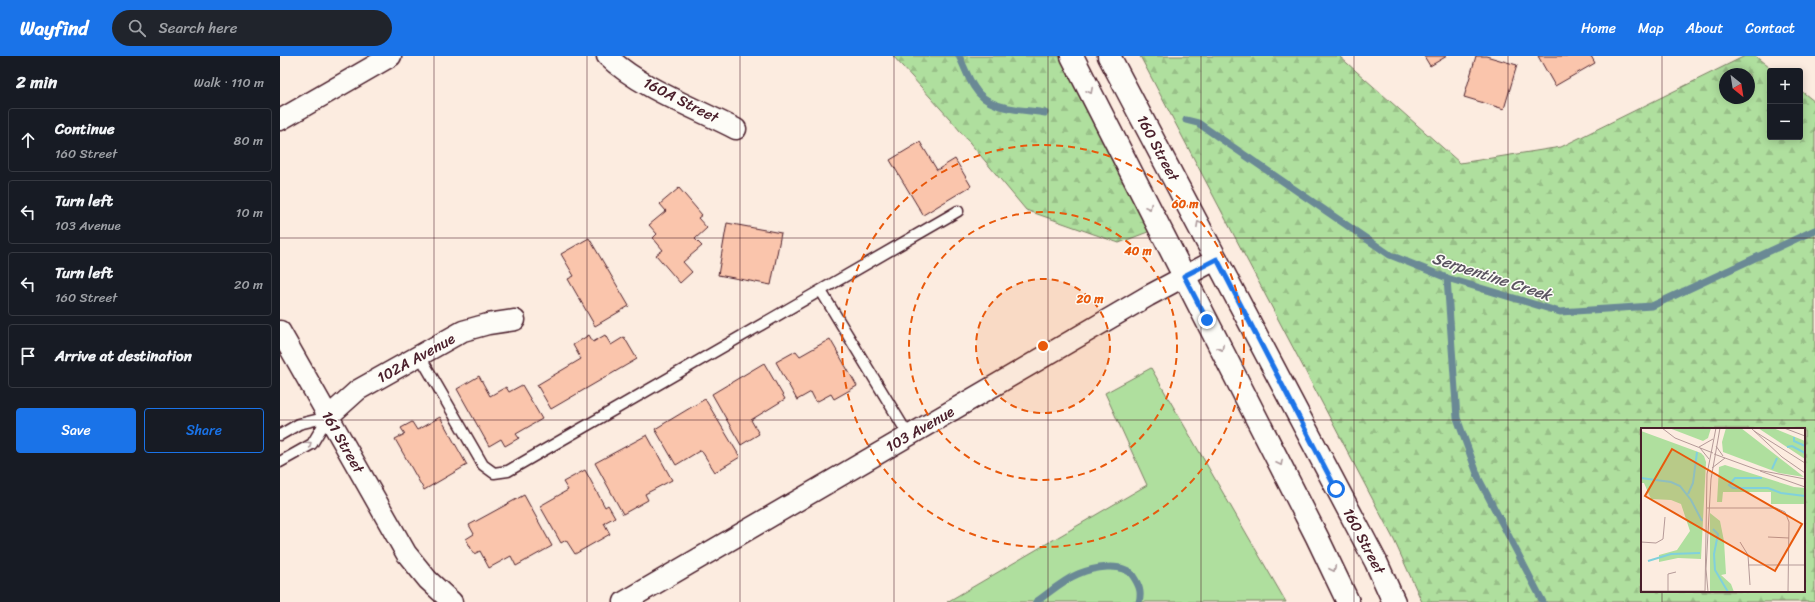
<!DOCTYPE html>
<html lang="en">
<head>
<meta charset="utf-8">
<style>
	body { margin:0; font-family:Sriracha,sans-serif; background:#20242c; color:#f1f3f6 }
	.controls { position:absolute; right:12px; top:12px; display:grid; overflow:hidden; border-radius:4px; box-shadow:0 2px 10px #0003 }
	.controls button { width:36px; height:36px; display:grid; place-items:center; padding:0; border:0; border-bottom:1px solid #363941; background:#171b24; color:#f1f3f6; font:20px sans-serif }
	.compass { position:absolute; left:1439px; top:12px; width:36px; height:36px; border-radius:50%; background:#171b24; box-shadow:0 2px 10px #0003; rotate:150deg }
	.stop { position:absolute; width:12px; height:12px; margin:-9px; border:3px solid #1a73e8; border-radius:50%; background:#fff }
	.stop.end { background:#1a73e8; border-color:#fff; box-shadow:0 1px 4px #0008 }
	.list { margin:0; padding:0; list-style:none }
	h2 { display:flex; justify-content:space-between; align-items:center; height:52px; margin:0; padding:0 16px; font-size:17px }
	h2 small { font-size:13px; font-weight:400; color:#9ea1a6 }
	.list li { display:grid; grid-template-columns:26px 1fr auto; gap:12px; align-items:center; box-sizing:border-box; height:64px; margin:0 8px 8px; padding:0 8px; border:1px solid #363941; border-radius:4px }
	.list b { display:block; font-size:15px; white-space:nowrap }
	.list p { margin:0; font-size:13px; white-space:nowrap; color:#9ea1a6 }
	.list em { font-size:13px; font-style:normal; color:#9ea1a6 }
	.actions { display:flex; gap:8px; padding:12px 16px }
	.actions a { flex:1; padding:9px 0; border:1px solid #1a73e8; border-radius:4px; text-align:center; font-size:14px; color:#1a73e8 }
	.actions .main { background:#1a73e8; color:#fff }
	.icon { flex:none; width:22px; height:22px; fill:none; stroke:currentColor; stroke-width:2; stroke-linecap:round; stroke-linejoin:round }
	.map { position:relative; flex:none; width:1535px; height:546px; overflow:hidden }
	header { display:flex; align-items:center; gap:24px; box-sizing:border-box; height:56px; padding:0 20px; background:#1a73e8; color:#fff }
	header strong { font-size:19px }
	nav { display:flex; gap:22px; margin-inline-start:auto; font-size:14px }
	.search { width:280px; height:36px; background:#20242c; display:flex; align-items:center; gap:10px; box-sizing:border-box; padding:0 14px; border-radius:22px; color:#9ea1a6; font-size:15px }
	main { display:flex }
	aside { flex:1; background:#171b24 }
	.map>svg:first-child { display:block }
	.green { fill:#afdf9e; stroke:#7c7f64 }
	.forest { fill:url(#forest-firs); stroke:#7c7f64; fill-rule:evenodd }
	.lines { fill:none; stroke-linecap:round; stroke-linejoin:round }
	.stream { stroke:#6a8995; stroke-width:7 }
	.building { fill:#fac5ac; stroke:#4a1f2b }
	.lane-casing { stroke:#4a1f2b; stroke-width:13 }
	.street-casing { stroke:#4a1f2b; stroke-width:23 }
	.secondary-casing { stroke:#4a1f2b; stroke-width:25 }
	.lane { stroke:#fdfcf7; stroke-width:10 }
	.street { stroke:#fdfcf7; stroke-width:20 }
	.secondary { stroke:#fdfcf7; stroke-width:22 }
	.oneway { stroke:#ac999b }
	.route { stroke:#1a73e8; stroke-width:5 }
	.grid { fill:none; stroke:#4a1f2b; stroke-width:1; stroke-opacity:0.55 }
	.ring { fill:none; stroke:#e8590c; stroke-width:2; stroke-dasharray:7 5 }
	.labels { text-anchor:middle; stroke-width:3; stroke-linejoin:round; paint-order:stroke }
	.street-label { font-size:15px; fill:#4a1f2b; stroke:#fdfcf7 }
	.water-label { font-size:16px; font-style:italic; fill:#5a5460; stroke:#fdfcf7 }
	.inset-river { fill:none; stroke:#80d0dc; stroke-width:2 }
	.inset-road { fill:none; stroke:#b59a98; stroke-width:1 }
	.view { fill:#e8590c; fill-opacity:0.15; stroke:#e8590c; stroke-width:2 }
	.inset-edge { fill:none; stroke:#4a1f2b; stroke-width:2 }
	.centre { fill:#e8590c; stroke:#fdfcf7; stroke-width:2 }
	.ring-label { font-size:12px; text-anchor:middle; font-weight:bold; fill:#e8590c; stroke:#fdfcf7; stroke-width:3; stroke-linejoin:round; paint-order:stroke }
</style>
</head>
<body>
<header>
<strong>Wayfind</strong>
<div class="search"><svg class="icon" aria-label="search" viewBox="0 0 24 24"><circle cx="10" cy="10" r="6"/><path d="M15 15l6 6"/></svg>Search here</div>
<nav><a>Home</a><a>Map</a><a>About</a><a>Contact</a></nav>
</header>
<main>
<aside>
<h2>2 min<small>Walk · 110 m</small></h2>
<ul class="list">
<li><svg class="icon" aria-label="ahead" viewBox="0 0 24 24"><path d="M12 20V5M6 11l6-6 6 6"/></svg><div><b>Continue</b><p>160 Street</p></div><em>80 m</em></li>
<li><svg class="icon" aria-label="left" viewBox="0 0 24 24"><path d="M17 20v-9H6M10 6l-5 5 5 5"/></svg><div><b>Turn left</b><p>103 Avenue</p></div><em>10 m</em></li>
<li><svg class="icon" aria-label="left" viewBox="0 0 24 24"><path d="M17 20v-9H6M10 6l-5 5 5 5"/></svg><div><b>Turn left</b><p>160 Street</p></div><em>20 m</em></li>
<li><svg class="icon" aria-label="arrive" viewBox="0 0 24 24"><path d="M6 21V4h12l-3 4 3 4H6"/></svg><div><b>Arrive at destination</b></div></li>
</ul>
<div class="actions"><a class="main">Save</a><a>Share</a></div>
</aside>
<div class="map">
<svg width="1535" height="546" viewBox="0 0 1535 546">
	<defs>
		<pattern id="forest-firs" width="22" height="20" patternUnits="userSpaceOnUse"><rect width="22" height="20" fill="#afdf9e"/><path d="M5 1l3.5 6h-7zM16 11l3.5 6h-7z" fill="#98bf88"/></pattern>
	</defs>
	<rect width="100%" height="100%" fill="#fcece0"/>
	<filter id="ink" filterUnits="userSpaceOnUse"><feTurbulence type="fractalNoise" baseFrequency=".025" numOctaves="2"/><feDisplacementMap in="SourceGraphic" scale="8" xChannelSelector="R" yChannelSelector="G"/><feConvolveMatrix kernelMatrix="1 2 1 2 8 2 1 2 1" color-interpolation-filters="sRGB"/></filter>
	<g filter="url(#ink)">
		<path class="green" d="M871,312l135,234h-339l200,-117 -42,-92z"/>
		<path class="forest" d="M613,0h167l93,174 -34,13 -93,-33 -76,-91z
			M860,0h199l121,107 101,-16 184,-91h10l19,15h-4v66h30v-47l15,12v500h-393l-28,-62zM1445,18h24v24h-24zM1362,373h162v162h-162z"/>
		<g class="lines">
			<path class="stream" d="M679,0c5,10 9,22 15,31 14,24 47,22 71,26
				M906,64l12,3 192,132 57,23 113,34 92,-6 163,-76
				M1167,222l10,140 22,61 64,123
				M756,546c13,-9 27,-22 42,-28 14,-6 45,-13 55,2 6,9 9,16 6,26"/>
		</g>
		<path class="building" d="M1144,0h23l-17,10z
			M1196,0h10l31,9 -13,44 -40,-12z
			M1258,0h53l4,7 -40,23z
			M640,86l17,28 18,-11 16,27 -48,29 -33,-55z
			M399,132l23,27 -4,3 9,10 -12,11 7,7 -19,16 9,10 -12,11 -24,-28 7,-5 -10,-12 4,-4 -8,-9 17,-14 -6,-7z
			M447,167l54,10 -10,52 -53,-10z
			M309,182l40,68 -34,20 -27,-47 6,-3 -13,-22z
			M309,279l4,7 12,-7 6,10 13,-8 13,22 -86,50 -14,-24 44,-26 -8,-14z
			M550,283l27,47 -23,13 -3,-5 -15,8 -5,-10 -14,8 -21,-38 20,-11 4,5z
			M484,307l21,36 -34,21 8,14 -18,11 -29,-51z
			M199,320l11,20 16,-9 3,5 13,-7 20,34 -26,15 3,4 -14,8 -4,-7 -12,7 -32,-57z
			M425,343l35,58 -25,15 -14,-22 -25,15 -21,-36z
			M160,361l27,48 -43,25 -29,-51 10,-5 -4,-6 11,-6 5,8z
			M367,379l25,45 -27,14 3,6 -25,14 -28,-51z
			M305,414l20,37 3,-2 7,12 -11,6 6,11 -35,20 -9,-14 -5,3 -21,-37 28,-16 -5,-8z
			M244,439l28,51 -36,20 -5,-10 -22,12 -9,-17 -6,3 -8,-15 8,-5 -5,-9z"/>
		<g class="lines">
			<defs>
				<path id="lane" d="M541,235l88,145
					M140,300l63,109 11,8 14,-2 450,-260
					M0,379l19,-11 29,-7
					M0,406l32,-18 16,-27"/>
				<path id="street" d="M327,0c32,31 88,52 129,73
					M0,64l111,-64
					M0,275l126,222 22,27 24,22
					M48,361l30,-27 105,-59 25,-7 27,-4
					M344,546l524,-306 69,-37"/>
				<path id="secondary" d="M792,0l245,481 31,65
					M829,0l267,506 18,40"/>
			</defs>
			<use href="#lane" class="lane-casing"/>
			<use href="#street" class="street-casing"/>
			<use href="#secondary" class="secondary-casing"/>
			<use href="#lane" class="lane"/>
			<use href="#street" class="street"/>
			<use href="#secondary" class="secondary"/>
		</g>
		<defs><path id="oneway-chevron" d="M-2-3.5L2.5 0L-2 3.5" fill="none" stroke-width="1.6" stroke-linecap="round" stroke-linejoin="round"/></defs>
		<g class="oneway">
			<use href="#oneway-chevron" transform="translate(810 35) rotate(63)"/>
			<use href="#oneway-chevron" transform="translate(869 151) rotate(63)"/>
			<use href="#oneway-chevron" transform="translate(919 168) rotate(-118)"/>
			<use href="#oneway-chevron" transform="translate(941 292) rotate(63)"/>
			<use href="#oneway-chevron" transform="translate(29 388) rotate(-39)"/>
			<use href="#oneway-chevron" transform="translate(1000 407) rotate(63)"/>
			<use href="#oneway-chevron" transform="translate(1053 513) rotate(65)"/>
		</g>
	</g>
	<g class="lines" filter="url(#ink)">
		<path class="route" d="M927,264l-23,-44 33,-17 119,230"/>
	</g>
	<path class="grid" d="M154,0v546M307,0v546M460,0v546M614,0v546M768,0v546M921,0v546M1074,0v546M1228,0v546M1382,0v373M0,182h1535M0,364h1535M1382,535v11"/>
	<circle cx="763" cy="290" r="67" fill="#e8590c" fill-opacity=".12"/>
	<g class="ring">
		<circle cx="763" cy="290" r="67"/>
		<circle cx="763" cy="290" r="134"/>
		<circle cx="763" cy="290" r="201"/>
	</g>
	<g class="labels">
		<g class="street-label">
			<text transform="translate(401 44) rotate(27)" y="5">160A Street</text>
			<text transform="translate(878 92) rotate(62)" y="5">160 Street</text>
			<text transform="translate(136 302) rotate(-29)" y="5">102A Avenue</text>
			<text transform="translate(640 373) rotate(-30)" y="5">103 Avenue</text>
			<text transform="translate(63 386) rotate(60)" y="5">161 Street</text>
			<text transform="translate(1084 485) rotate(62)" y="5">160 Street</text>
		</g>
		<g class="water-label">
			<text transform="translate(1212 220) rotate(18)" y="6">Serpentine Creek</text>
		</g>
	</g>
	<g transform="translate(1361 372)">
		<rect width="164" height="164" fill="#fcece0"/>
		<path d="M28,0h42l-3,10 -5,3zM85,0h15l63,49 -25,-4 -56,-21 -1,-10zM117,0h15l32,13v18zM84,37l69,22 11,1v16h-34v-12h-48l-1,10h-5l2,-35z" fill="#afdf9e"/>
		<path d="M0,3l60,22 3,3 2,6 -5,97 -23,-1 -19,4v-7l18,-5 13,-19 -9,-27 -10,-4 -20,-1 -7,-16h-3zM69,85l10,8 4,20 2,33 -5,1 10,9 3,8h-24z" fill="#afdf9e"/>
		<path class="inset-river" d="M153,9v4l11,5M146,19l5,-1 13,7M131,41l5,-11M0,50l30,4 9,4 11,14 11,21M121,50h-27l-6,7 4,3h35l13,5 24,3M47,66l5,-11 4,-31M72,101l5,5 -4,20 1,16 13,22M7,133l23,-7 29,-1"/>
		<path class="inset-road" d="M21,0l13,10 38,15M110,0l31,29 23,16M143,0l21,8M113,3l51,32M75,18l7,10M58,19l14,-8M59,20l9,11M73,26l44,16 47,9M71,40l13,-10M119,43l45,16M66,80h69l9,4 4,10 -1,70M127,109l21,1M0,114l15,1 7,-4 2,-22M99,114l8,13 2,30M107,137h57M0,163h64M27,163v-17l8,-2M64,164l2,-118 9,-46M67,164l-2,-23 5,-90 9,-51"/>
		<path class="view" d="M31,21l130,75 -27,47 -130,-75z"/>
		<rect width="164" height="164" class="inset-edge"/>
	</g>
	<circle cx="763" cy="290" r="6" class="centre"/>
	<g class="ring-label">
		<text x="905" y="152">60 m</text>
		<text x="858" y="199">40 m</text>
		<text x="810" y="247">20 m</text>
	</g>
</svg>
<div class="controls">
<button>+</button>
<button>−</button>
</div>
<svg class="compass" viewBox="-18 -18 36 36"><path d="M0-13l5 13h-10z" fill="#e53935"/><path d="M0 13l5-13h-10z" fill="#9ea1a6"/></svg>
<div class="stop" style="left:1056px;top:433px"></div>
<div class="stop end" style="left:927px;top:264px"></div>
</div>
</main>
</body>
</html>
